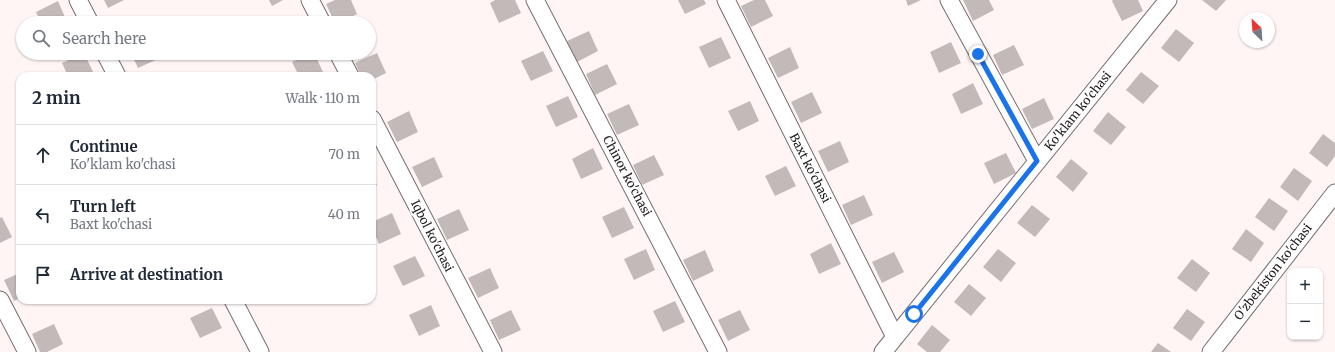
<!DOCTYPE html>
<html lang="en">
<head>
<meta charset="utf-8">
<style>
	body { margin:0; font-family:Merriweather,serif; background:#f2f2f3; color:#1f2937 }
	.controls { position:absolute; right:12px; bottom:12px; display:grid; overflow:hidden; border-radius:8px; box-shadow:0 1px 3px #0004 }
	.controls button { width:36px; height:36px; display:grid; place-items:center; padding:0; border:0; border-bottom:1px solid #e0e1e3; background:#fff; color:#1f2937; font:20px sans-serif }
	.compass { position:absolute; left:1239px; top:12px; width:36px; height:36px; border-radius:50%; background:#fff; box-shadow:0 1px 3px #0004; rotate:335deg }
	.stop { position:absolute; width:12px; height:12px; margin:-9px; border:3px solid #1a73e8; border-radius:50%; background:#fff }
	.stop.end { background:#1a73e8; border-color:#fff; box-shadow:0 1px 4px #0008 }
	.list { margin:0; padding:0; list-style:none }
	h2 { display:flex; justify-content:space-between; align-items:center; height:52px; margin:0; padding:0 16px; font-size:17px }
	h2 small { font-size:13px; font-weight:400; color:#747a83 }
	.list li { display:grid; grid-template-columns:26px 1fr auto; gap:12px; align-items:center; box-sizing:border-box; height:60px; padding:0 16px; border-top:1px solid #e0e1e3 }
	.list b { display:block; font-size:15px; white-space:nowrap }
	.list p { margin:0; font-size:13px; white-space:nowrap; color:#747a83 }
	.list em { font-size:13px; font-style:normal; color:#747a83 }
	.icon { flex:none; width:22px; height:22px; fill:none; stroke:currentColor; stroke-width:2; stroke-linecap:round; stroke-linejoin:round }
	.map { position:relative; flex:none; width:1335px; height:352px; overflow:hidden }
	.search { position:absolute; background:#fff; box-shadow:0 1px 3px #0004; left:16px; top:16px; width:360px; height:44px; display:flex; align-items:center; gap:10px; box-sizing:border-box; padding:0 14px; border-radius:22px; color:#747a83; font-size:15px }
	.panel { position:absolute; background:#fff; box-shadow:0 1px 3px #0004; left:16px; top:72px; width:360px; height:232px; border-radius:12px }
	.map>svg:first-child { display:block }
	.building { fill:#c2b9b9 }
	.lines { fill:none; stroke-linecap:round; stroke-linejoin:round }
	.minor-casing { stroke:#766d6e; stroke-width:19 }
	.minor { stroke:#fff; stroke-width:17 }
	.route { stroke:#1a73e8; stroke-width:5 }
	.labels { text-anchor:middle; stroke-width:4; stroke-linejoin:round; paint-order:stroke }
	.street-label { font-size:12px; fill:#242021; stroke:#fff }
</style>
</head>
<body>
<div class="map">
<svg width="1335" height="352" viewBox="0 0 1335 352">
	<rect width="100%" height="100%" fill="#fff5f5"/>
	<path class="building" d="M104,0h20l-16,8z
		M269,0h14l-11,6z
		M335,0h16l6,14 -18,9h-4l-9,-19z
		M495,0h20l6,13 -22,10 -9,-20z
		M678,0h26l2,4 -21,10z
		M754,0h11l8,16 -22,11 -10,-21z
		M906,0h15l-13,6z
		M963,0h26l5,10 -21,11z
		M1113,0h25l5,11 -21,10 -10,-20z
		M1202,0h24l-10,11z
		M58,1l9,21 -3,1h-23l-5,-11z
		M1176,29l18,14 -15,19 -18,-14z
		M589,31l9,20 -21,11 -10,-21z
		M721,37l10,21 -22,10 -10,-21z
		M951,42l10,21 -22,10 -9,-21z
		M1014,45l10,20 -22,10 -9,-20z
		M790,47l9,21 -21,10 -10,-20z
		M543,51l10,20 -22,10 -10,-20z
		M84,53l10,21 -5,2h-21l-6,-13z
		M131,53h26l3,5 -22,10z
		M311,53h3l9,19 -8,4h-16l-7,-14z
		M377,53l9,20 -14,7v-4h-11l-6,-13z
		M607,64l10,20 -22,11 -9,-21z
		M1141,72l18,14 -16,18 -17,-14z
		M973,83l10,21 -22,10 -9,-20z
		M812,92l10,21 -21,10 -10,-21z
		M568,96l10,21 -22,10 -10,-21z
		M1044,98l10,21 -22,10 -10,-20z
		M750,101l9,20 -21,10 -10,-20z
		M629,104l10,21 -22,10 -10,-21z
		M409,111l9,21 -21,10 -10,-20z
		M1108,112l18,15 -15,18 -18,-14z
		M1323,134l12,9v13l-8,11 -18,-14z
		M840,141l9,21 -21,10 -10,-21z
		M593,148l10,21 -22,10 -9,-20z
		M1006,153l10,20 -22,11 -10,-21z
		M654,155l10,20 -22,10 -9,-20z
		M434,157l9,20 -21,10 -10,-20z
		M1071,159l17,14 -15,19 -17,-15z
		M786,166l10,20 -21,10 -10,-20z
		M1294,168l18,13 -14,20 -18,-14z
		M372,175l5,10 -5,3z
		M864,195l9,20 -22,10 -9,-20z
		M1269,198l19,13 -14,20 -19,-14z
		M1032,205l18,14 -15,18 -18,-14z
		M624,207l10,21 -22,10 -10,-21z
		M459,209l10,21 -22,10 -10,-21z
		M392,213l9,21 -22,10 -7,-16v-6z
		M2,217l10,20 -12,6v-25z
		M1246,229l18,14 -13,19 -19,-13z
		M831,243l10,21 -22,10 -9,-20z
		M646,249l9,21 -21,10 -10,-21z
		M998,249l18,14 -15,19 -18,-15z
		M705,250l9,21 -21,10 -10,-21z
		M894,252l10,20 -22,11 -10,-21z
		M415,256l10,20 -22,10 -10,-20z
		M1192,259l18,14 -14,19 -19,-14z
		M490,268l9,20 -21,10 -10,-20z
		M20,273v25l-6,3 -10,-21z
		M969,284l17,14 -15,18 -17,-14z
		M675,301l10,21 -22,10 -10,-21z
		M431,305l9,21 -21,10 -10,-21z
		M212,308l10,20 -22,10 -10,-20z
		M1187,309l18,13 -14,19 -18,-13z
		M511,310l10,20 -22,10 -9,-20z
		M740,310l10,20 -22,11 -10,-21z
		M54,324l9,20 -16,8h-7l-8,-18z
		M932,325l18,15 -10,12h-13l-10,-8z
		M1158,343l13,9h-20z"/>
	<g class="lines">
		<defs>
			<path id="minor" d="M78,0l12,23
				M310,0l12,23
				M535,0l183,352
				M726,0l169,337
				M949,0l88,161
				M105,53l12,23
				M338,53l12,23
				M372,119l121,233
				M0,300l27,52
				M233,300l27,52
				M883,352l285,-352
				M1211,352l124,-159"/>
		</defs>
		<use href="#minor" class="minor-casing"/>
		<use href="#minor" class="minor"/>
	</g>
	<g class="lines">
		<path class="route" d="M914,314l123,-153 -59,-107"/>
	</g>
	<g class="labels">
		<g class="street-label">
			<text transform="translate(1078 111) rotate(-51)" y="4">Ko'klam ko'chasi</text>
			<text transform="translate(810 168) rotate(63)" y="4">Baxt ko'chasi</text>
			<text transform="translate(627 176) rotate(62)" y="4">Chinor ko'chasi</text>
			<text transform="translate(432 236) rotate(63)" y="4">Iqbol ko'chasi</text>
			<text transform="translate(1273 272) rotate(-52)" y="4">O'zbekiston ko'chasi</text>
		</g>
	</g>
</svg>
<div class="controls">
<button>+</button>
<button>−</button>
</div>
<svg class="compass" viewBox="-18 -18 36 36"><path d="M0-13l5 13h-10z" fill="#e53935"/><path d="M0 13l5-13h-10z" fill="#747a83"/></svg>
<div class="stop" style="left:914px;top:314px"></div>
<div class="stop end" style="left:978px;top:54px"></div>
<div class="search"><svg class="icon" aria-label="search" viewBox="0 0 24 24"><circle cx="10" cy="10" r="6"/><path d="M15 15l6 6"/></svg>Search here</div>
<section class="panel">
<h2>2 min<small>Walk · 110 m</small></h2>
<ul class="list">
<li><svg class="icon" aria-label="ahead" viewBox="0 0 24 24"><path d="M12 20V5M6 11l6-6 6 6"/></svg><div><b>Continue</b><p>Ko'klam ko'chasi</p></div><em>70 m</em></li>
<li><svg class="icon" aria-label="left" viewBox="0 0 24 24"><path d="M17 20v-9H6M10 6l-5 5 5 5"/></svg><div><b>Turn left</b><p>Baxt ko'chasi</p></div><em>40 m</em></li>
<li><svg class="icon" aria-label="arrive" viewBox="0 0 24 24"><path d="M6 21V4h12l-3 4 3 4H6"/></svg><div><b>Arrive at destination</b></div></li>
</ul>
</section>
</div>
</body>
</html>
